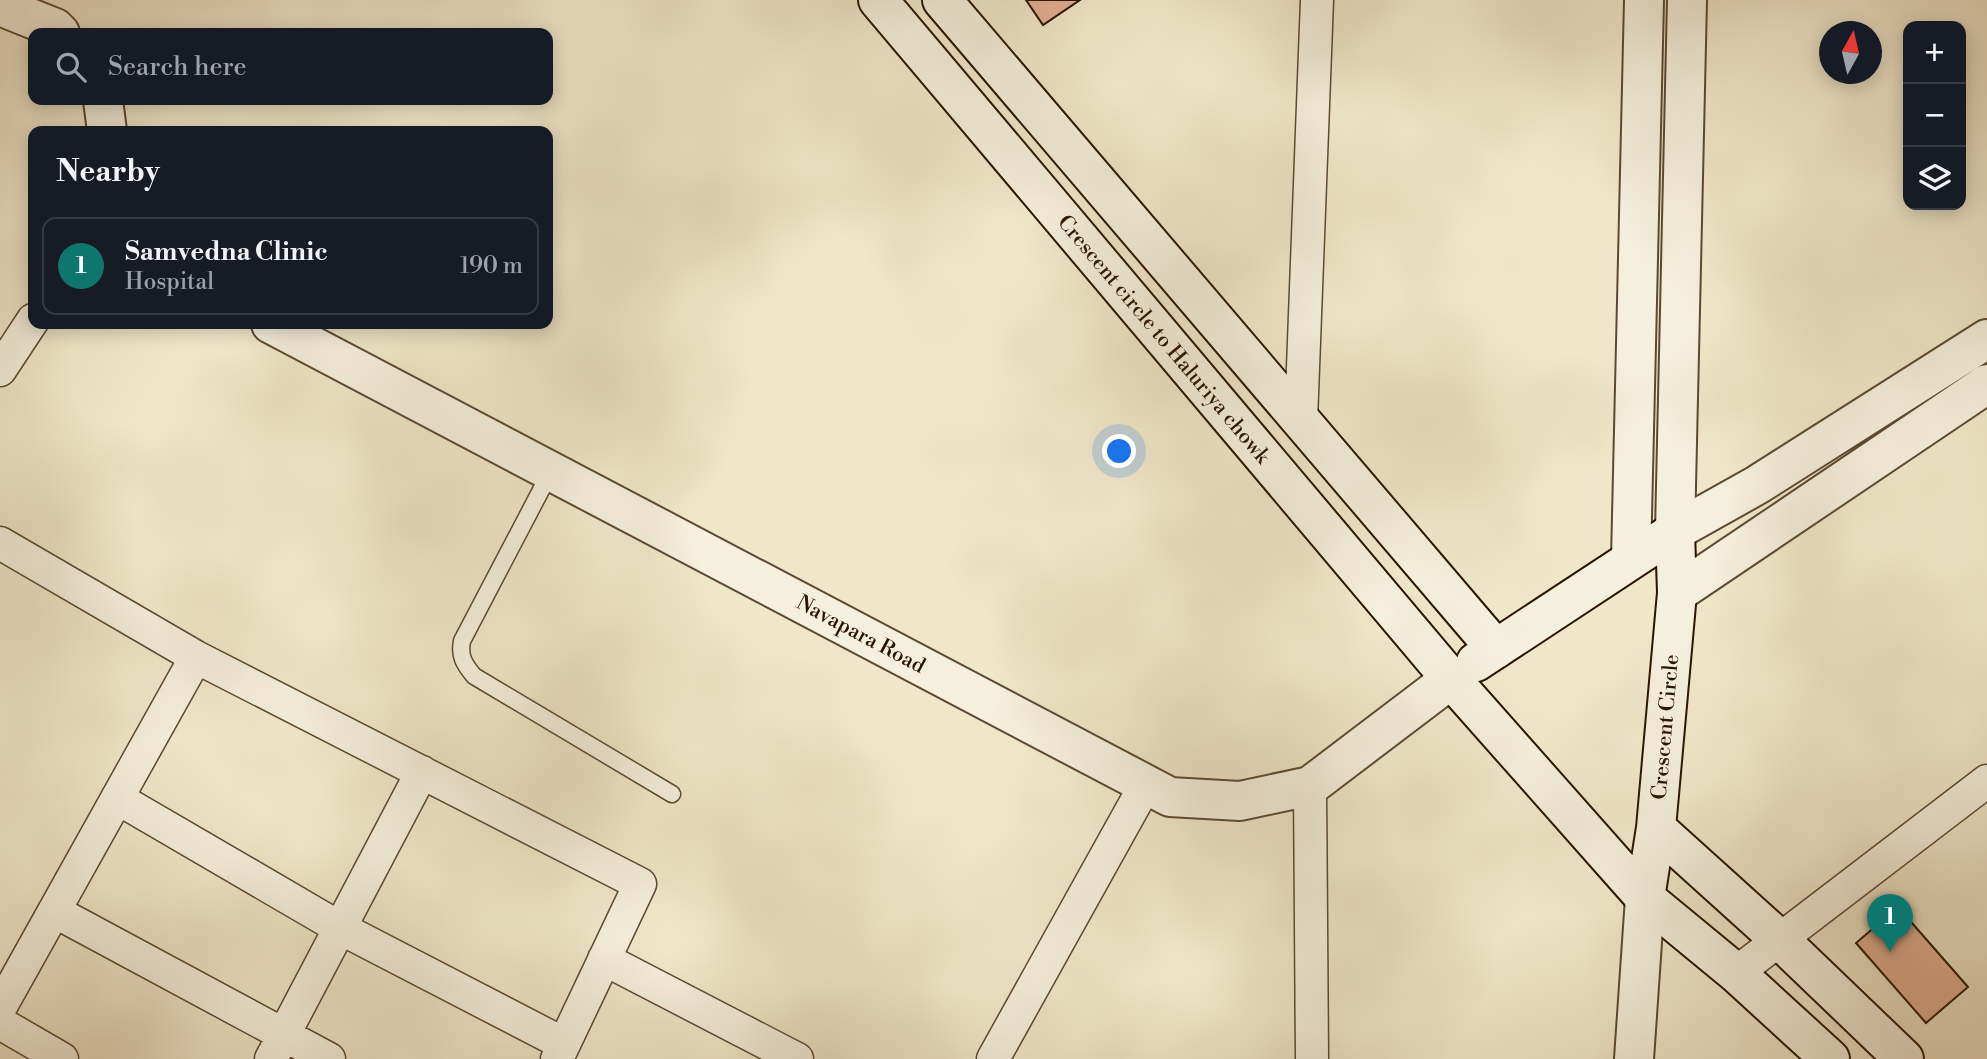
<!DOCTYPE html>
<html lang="en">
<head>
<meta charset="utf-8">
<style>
	body { margin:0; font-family:"Libre Bodoni",serif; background:#20242c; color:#f1f3f6 }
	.controls { position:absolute; right:21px; top:21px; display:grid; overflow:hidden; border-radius:14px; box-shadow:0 4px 18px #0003 }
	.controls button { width:63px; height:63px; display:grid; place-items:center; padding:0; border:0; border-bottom:2px solid #363941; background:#171b24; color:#f1f3f6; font:35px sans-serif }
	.compass { position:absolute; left:1819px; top:21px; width:63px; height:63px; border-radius:50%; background:#171b24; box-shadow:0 4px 18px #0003; rotate:8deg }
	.you { position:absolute; left:1120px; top:452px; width:24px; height:24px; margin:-18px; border:5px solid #fff; border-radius:50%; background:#1a73e8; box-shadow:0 0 0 10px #1a73e833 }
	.badge { display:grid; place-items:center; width:46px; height:46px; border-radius:50%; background:#0f766e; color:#fff; font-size:23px; font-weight:700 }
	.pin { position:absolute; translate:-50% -58px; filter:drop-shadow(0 2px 4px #0008) }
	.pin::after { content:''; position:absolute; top:37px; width:24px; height:21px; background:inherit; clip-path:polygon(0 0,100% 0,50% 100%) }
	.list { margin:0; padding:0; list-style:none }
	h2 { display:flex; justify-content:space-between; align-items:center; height:91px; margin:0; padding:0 28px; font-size:30px }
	h2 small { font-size:23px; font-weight:400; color:#9ea1a6 }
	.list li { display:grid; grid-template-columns:46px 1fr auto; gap:21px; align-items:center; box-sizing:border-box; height:98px; margin:0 14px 14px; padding:0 14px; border:2px solid #363941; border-radius:14px }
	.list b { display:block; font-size:26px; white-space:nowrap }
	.list p { margin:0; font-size:23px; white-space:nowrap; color:#9ea1a6 }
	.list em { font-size:23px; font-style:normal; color:#9ea1a6 }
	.icon { flex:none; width:38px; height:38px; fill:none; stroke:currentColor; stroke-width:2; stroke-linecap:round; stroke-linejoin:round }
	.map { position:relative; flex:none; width:1987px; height:1059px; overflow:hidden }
	.search { position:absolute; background:#171b24; box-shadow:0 4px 18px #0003; left:28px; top:28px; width:525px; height:77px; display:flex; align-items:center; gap:18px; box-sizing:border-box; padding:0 24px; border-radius:14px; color:#9ea1a6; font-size:26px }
	.panel { position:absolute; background:#171b24; box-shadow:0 4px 18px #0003; left:28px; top:126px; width:525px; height:203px; border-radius:14px }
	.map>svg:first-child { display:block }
	.building { fill:#e2b094; stroke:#2a1401; stroke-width:2 }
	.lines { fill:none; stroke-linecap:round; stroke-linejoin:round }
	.service-casing { stroke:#5c4933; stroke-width:19 }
	.minor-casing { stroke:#5c4933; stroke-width:35 }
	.tertiary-casing { stroke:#5c4933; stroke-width:42 }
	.secondary-casing { stroke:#2a1401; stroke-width:42 }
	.service { stroke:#f5efdd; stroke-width:16 }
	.minor { stroke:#f5efdd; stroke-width:32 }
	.tertiary { stroke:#f5efdd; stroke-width:38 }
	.secondary { stroke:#f5efdd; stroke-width:38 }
	.labels { text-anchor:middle; stroke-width:5; stroke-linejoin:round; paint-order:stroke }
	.street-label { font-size:21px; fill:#2a1401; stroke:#f5efdd }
</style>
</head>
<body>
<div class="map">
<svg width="1987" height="1059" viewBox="0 0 1987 1059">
	<rect width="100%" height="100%" fill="#f0e7ca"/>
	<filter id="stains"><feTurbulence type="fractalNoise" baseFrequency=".00286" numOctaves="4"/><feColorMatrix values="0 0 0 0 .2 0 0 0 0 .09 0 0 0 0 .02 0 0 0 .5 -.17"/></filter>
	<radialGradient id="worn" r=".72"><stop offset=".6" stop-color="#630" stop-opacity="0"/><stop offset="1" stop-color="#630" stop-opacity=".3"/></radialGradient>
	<path class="building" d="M1026,0h54l-37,25z
		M1898,907l70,80 -42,36 -70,-80z"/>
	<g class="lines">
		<defs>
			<path id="service" d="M551,471l-89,170c-3,15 2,23 12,35l198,118"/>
			<path id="minor" d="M0,370l33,-50
				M1301,420l16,-420
				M0,543l196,114 444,227 -83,175
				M1310,786l2,273
				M117,798l223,130 224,116
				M54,911l275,148
				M604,959l193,100
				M1736,973l251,-192
				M0,1008l196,-351
				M0,1023l62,36
				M271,1059l151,-287
				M993,1059l153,-275"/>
			<path id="tertiary" d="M0,6l55,22 5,5
				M103,100l4,31
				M271,324l899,473 70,4 70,-15 141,-107
				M1675,531l12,-531
				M1675,531l82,-46 230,-146
				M1631,559l13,-559
				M1677,593l310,-209
				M1634,1059l11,-161"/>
			<path id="secondary" d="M878,0l573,679 194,219 91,75 94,86
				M942,0l554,649
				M1476,662l199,-131
				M1656,828l124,112 124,119
				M1645,898l11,-70 21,-235 -2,-62"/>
		</defs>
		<use href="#service" class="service-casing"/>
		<use href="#minor" class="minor-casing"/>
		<use href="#tertiary" class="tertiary-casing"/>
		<use href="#secondary" class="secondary-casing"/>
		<use href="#service" class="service"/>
		<use href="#minor" class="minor"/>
		<use href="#tertiary" class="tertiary"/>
		<use href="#secondary" class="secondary"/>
	</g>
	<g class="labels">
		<g class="street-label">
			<text transform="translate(1164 339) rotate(50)" y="7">Crescent circle to Haluriya chowk</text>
			<text transform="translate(861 634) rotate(28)" y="7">Navapara Road</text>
			<text transform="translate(1665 727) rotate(-85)" y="7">Crescent Circle</text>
		</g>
	</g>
	<rect width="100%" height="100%" filter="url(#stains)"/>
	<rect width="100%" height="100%" fill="url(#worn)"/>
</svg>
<div class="controls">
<button>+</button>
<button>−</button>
<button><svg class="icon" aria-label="layers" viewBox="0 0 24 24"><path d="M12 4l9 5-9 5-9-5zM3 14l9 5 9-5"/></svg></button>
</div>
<svg class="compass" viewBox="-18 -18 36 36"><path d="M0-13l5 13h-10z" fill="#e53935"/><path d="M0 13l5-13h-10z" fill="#9ea1a6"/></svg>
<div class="you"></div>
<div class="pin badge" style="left:1890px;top:952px">1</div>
<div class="search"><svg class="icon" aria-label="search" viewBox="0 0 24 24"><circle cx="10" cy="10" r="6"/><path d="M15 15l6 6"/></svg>Search here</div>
<section class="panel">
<h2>Nearby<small></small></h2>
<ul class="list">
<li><span class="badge">1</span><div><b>Samvedna Clinic</b><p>Hospital</p></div><em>190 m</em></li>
</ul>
</section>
</div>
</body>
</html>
